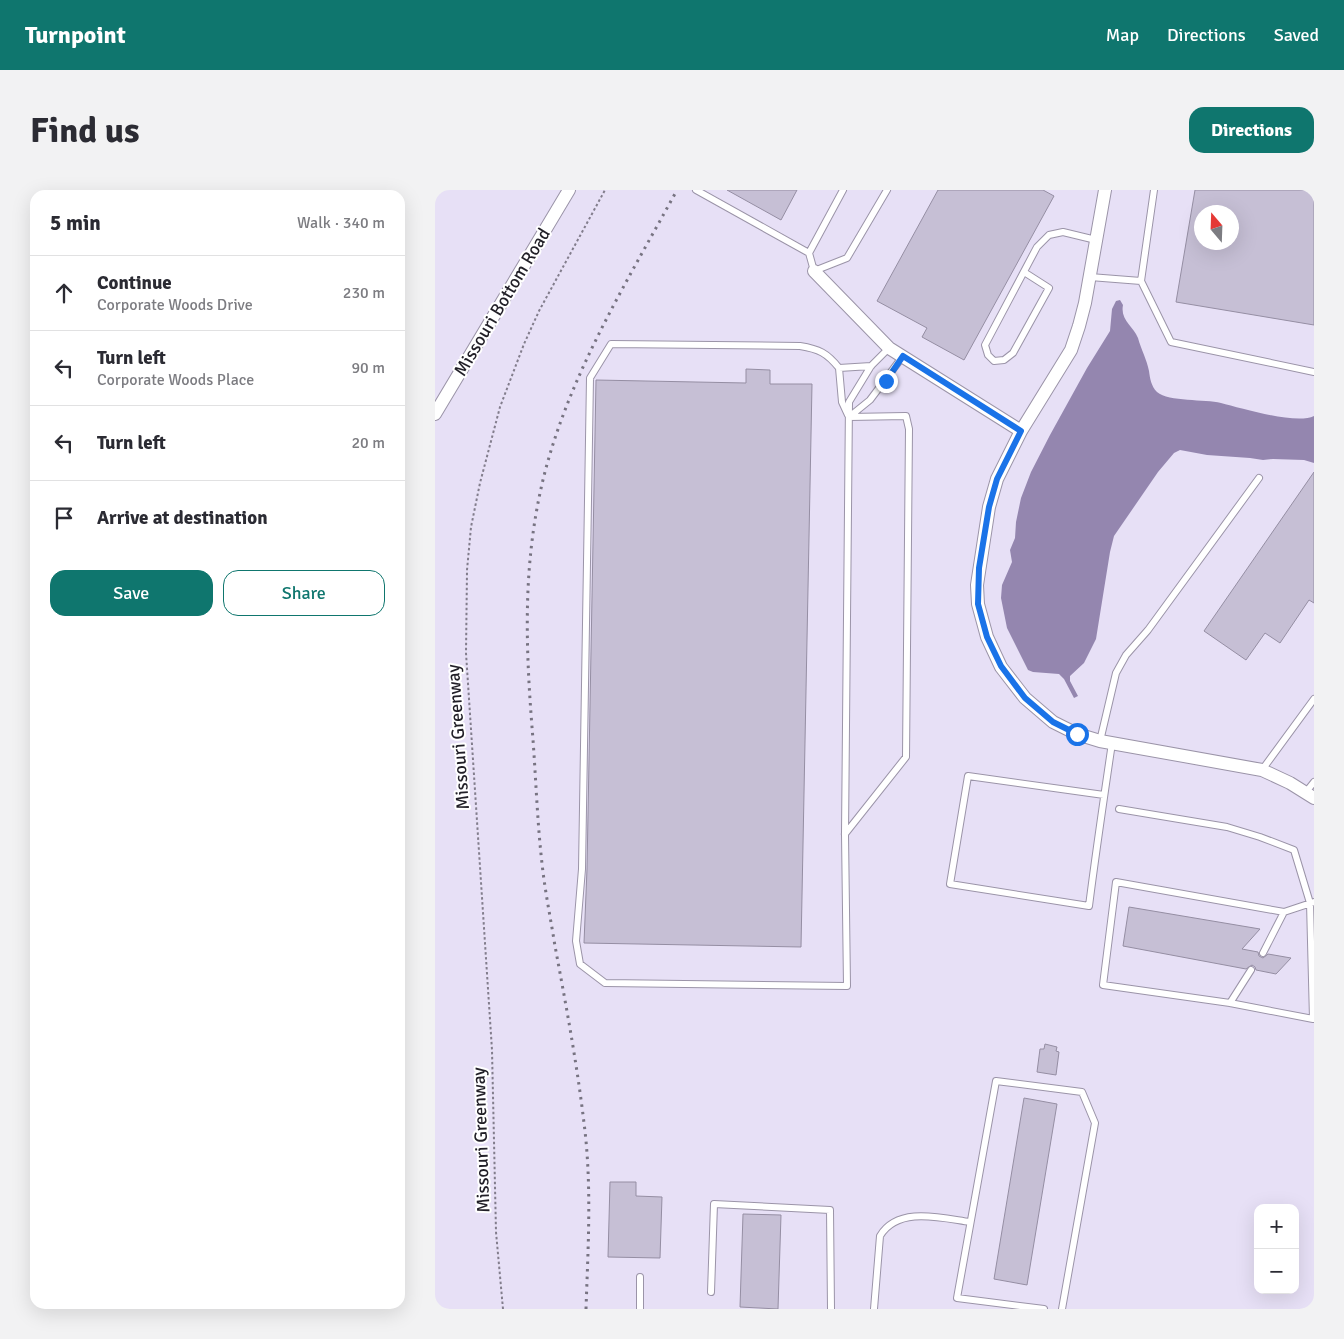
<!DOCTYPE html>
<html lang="en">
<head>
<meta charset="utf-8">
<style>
	body { margin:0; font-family:Signika,sans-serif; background:#f2f2f3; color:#2b2b33 }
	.controls { position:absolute; right:15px; bottom:15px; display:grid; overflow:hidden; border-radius:10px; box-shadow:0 5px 20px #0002 }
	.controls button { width:45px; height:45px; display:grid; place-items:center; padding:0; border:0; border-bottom:1px solid #e1e1e2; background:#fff; color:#2b2b33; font:25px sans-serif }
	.compass { position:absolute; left:759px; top:15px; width:45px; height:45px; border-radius:50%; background:#fff; box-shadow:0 5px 20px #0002; rotate:341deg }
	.stop { position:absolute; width:15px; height:15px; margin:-11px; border:4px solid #1a73e8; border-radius:50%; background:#fff }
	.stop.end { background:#1a73e8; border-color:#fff; box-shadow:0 1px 5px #0008 }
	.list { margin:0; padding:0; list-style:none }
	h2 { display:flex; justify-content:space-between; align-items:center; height:65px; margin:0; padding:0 20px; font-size:21px }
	h2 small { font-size:16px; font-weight:400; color:#7c7c81 }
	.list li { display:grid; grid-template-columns:32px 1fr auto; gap:15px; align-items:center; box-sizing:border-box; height:75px; padding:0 20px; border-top:1px solid #e1e1e2 }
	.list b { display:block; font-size:19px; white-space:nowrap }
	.list p { margin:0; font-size:16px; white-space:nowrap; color:#7c7c81 }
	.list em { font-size:16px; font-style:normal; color:#7c7c81 }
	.actions { display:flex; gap:10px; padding:15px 20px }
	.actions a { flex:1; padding:11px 0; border:1px solid #0f766e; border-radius:15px; text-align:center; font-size:18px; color:#0f766e }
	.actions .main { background:#0f766e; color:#fff }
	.icon { flex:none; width:28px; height:28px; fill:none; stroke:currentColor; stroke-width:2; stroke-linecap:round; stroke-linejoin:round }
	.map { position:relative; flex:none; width:879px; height:1119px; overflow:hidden; border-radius:15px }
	header { display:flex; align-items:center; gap:30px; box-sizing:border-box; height:70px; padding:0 25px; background:#0f766e; color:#fff }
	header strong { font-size:24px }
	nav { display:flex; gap:28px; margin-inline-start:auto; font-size:18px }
	.intro { display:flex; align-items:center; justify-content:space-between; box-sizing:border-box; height:120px; padding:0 30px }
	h1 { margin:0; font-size:35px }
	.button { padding:12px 22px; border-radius:15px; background:#0f766e; color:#fff; font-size:18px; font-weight:700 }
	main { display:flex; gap:30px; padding:0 30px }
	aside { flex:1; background:#fff; border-radius:15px; box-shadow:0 5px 20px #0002 }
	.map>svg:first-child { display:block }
	.water { fill:#9486af }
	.building { fill:#c6bfd5; stroke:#958ea3; fill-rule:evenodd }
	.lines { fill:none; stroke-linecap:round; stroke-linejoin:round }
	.service-casing { stroke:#9b94a8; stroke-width:8 }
	.minor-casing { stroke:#9b94a8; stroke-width:14 }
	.path { stroke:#827d8c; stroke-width:2; stroke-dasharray:2.5 2.5; stroke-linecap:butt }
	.service { stroke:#fff; stroke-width:6 }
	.minor { stroke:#fff; stroke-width:12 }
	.rail { stroke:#777381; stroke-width:3; stroke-dasharray:2.5 5; stroke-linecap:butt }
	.route { stroke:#1a73e8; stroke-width:6 }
	.labels { text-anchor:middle; stroke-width:4; stroke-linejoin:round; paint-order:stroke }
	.street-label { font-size:18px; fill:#211f27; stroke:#fff }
</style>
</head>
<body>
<header>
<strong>Turnpoint</strong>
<nav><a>Map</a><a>Directions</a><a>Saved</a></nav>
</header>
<div class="intro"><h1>Find us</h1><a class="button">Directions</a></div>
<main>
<aside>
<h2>5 min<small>Walk · 340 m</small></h2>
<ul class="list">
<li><svg class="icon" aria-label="ahead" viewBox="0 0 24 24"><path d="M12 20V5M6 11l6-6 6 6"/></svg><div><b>Continue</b><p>Corporate Woods Drive</p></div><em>230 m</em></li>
<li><svg class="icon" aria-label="left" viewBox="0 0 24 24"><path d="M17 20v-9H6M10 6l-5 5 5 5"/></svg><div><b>Turn left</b><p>Corporate Woods Place</p></div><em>90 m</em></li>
<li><svg class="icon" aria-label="left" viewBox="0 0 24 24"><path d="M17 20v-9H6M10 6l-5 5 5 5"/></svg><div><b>Turn left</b></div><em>20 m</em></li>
<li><svg class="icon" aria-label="arrive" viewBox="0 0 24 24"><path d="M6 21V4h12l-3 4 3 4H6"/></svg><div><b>Arrive at destination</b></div></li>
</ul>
<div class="actions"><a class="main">Save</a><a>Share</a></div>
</aside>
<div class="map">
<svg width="879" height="1119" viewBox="0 0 879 1119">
	<rect width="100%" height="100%" fill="#e7e0f6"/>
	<path class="water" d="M685,110l3,5c-3,15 10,21 15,33 3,11 9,22 11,33 1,7 2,15 8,21 12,10 48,7 64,11 20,5 75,22 93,13v47l-10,-3 -31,-1 -10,1 -13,-2 -43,-3 -27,-5 -6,3 -16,19 -44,64 -4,16 -14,87 -12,24 -14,13v5l8,15 -4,2 -10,-19 -5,-5 -26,-2 -5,-2 -21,-42 -6,-30 1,-13 10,-23 -2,-12 5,-12 1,-16 5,-24 10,-26 19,-37 37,-67 23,-37 2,-22 4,-8z"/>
	<path class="building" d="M292,0h70l-16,30z
		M503,0h105l11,6 -90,164 -42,-23 5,-9 -50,-27z
		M760,0h119v135l-138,-23zM766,22h30v30h-30z
		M311,179l24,1v14h42l-11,563 -217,-4 3,-74 9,-489 150,3z
		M879,282v131l-5,-3 -29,43 -15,-10 -19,27 -42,-29z
		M694,717l131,22 -18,20 16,3 1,4 4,2 5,-4 23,4 -15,16 -20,-4 -1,-3 -3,-2 -6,4 -123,-23z
		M610,854l12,3 -1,4 3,1 -3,23 -19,-3 3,-23h4z
		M589,908l33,6 -30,181 -33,-6z
		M175,992h26v14l26,1 -2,61 -52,-1z
		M308,1024l38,1 -3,94 -38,-2z"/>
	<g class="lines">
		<defs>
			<path id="service" d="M261,0l113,63 5,18 33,-13 40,-68
				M374,63l34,-63
				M589,82l25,16 -36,65 -9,7 -10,1 -6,-6 -3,-10 52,-98 12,-12 14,-3 33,8
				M655,87l51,4 13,-91
				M706,91l30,61 143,30
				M436,176l-32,2c-12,-15 -20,-19 -39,-22l-189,-2 -21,34 -8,491 -6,72 4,23 25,19 242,3 -2,-152 4,-432 22,-36 18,-18
				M404,178l3,34 6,13
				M414,227l21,-17 33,-44
				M665,551l16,-68 10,-18 22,-25 111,-152
				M827,580l52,-71
				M871,602l8,-10
				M669,605l-136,-19 -18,108 139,22c7,-55 15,-109 23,-163
				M684,619l108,18 33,10 34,13 16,53 3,116 -83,-16 -127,-18 13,-103 168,30
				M410,644l61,-77 3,-328 -3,-13 -57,1
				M828,763l21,-41 30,-10
				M795,813l21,-33
				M205,1087v32
				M276,1102l3,-88 116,6 1,99
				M439,1119l6,-73c18,-30 61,-18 90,-14
				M609,1119l-87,-11 39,-217 86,11 13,31 -33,186"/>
			<path id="minor" d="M670,0l-20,113 -6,23 -8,24 -50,81 -24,48 -8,28 -12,78 1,19 9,33 14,30 24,31 28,24 24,12 23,7 162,29 28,13 24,15
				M379,81l75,77 132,83
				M0,224l134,-224"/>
		</defs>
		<use href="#service" class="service-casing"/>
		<use href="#minor" class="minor-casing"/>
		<path class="path" d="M68,1119l-7,-77 -4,-182 -26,-397 1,-83 4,-43 9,-44 20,-76 24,-63 15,-33 66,-121"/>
		<use href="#service" class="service"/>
		<use href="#minor" class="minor"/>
		<path class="rail" d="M151,1119c2,-61 6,-124 -2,-186 -7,-59 -18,-118 -29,-177 -4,-25 -9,-50 -12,-74 -6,-48 -7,-97 -11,-145 -7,-90 -9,-172 14,-259 27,-100 82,-188 131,-278"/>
	</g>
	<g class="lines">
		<path class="route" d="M451,191l17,-25 118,75 -24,48 -8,28 -10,61 -1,36 9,33 14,29 24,32 28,24 24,12"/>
	</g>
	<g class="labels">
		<g class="street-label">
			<text transform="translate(67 112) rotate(-59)" y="6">Missouri Bottom Road</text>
			<text transform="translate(23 547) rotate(-94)" y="6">Missouri Greenway</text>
			<text transform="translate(46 950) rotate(-92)" y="6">Missouri Greenway</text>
		</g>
	</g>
</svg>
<div class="controls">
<button>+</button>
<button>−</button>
</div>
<svg class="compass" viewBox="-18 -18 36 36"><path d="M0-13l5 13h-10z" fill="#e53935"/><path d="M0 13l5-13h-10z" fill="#7c7c81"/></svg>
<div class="stop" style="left:642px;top:544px"></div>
<div class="stop end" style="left:451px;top:191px"></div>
</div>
</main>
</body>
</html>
